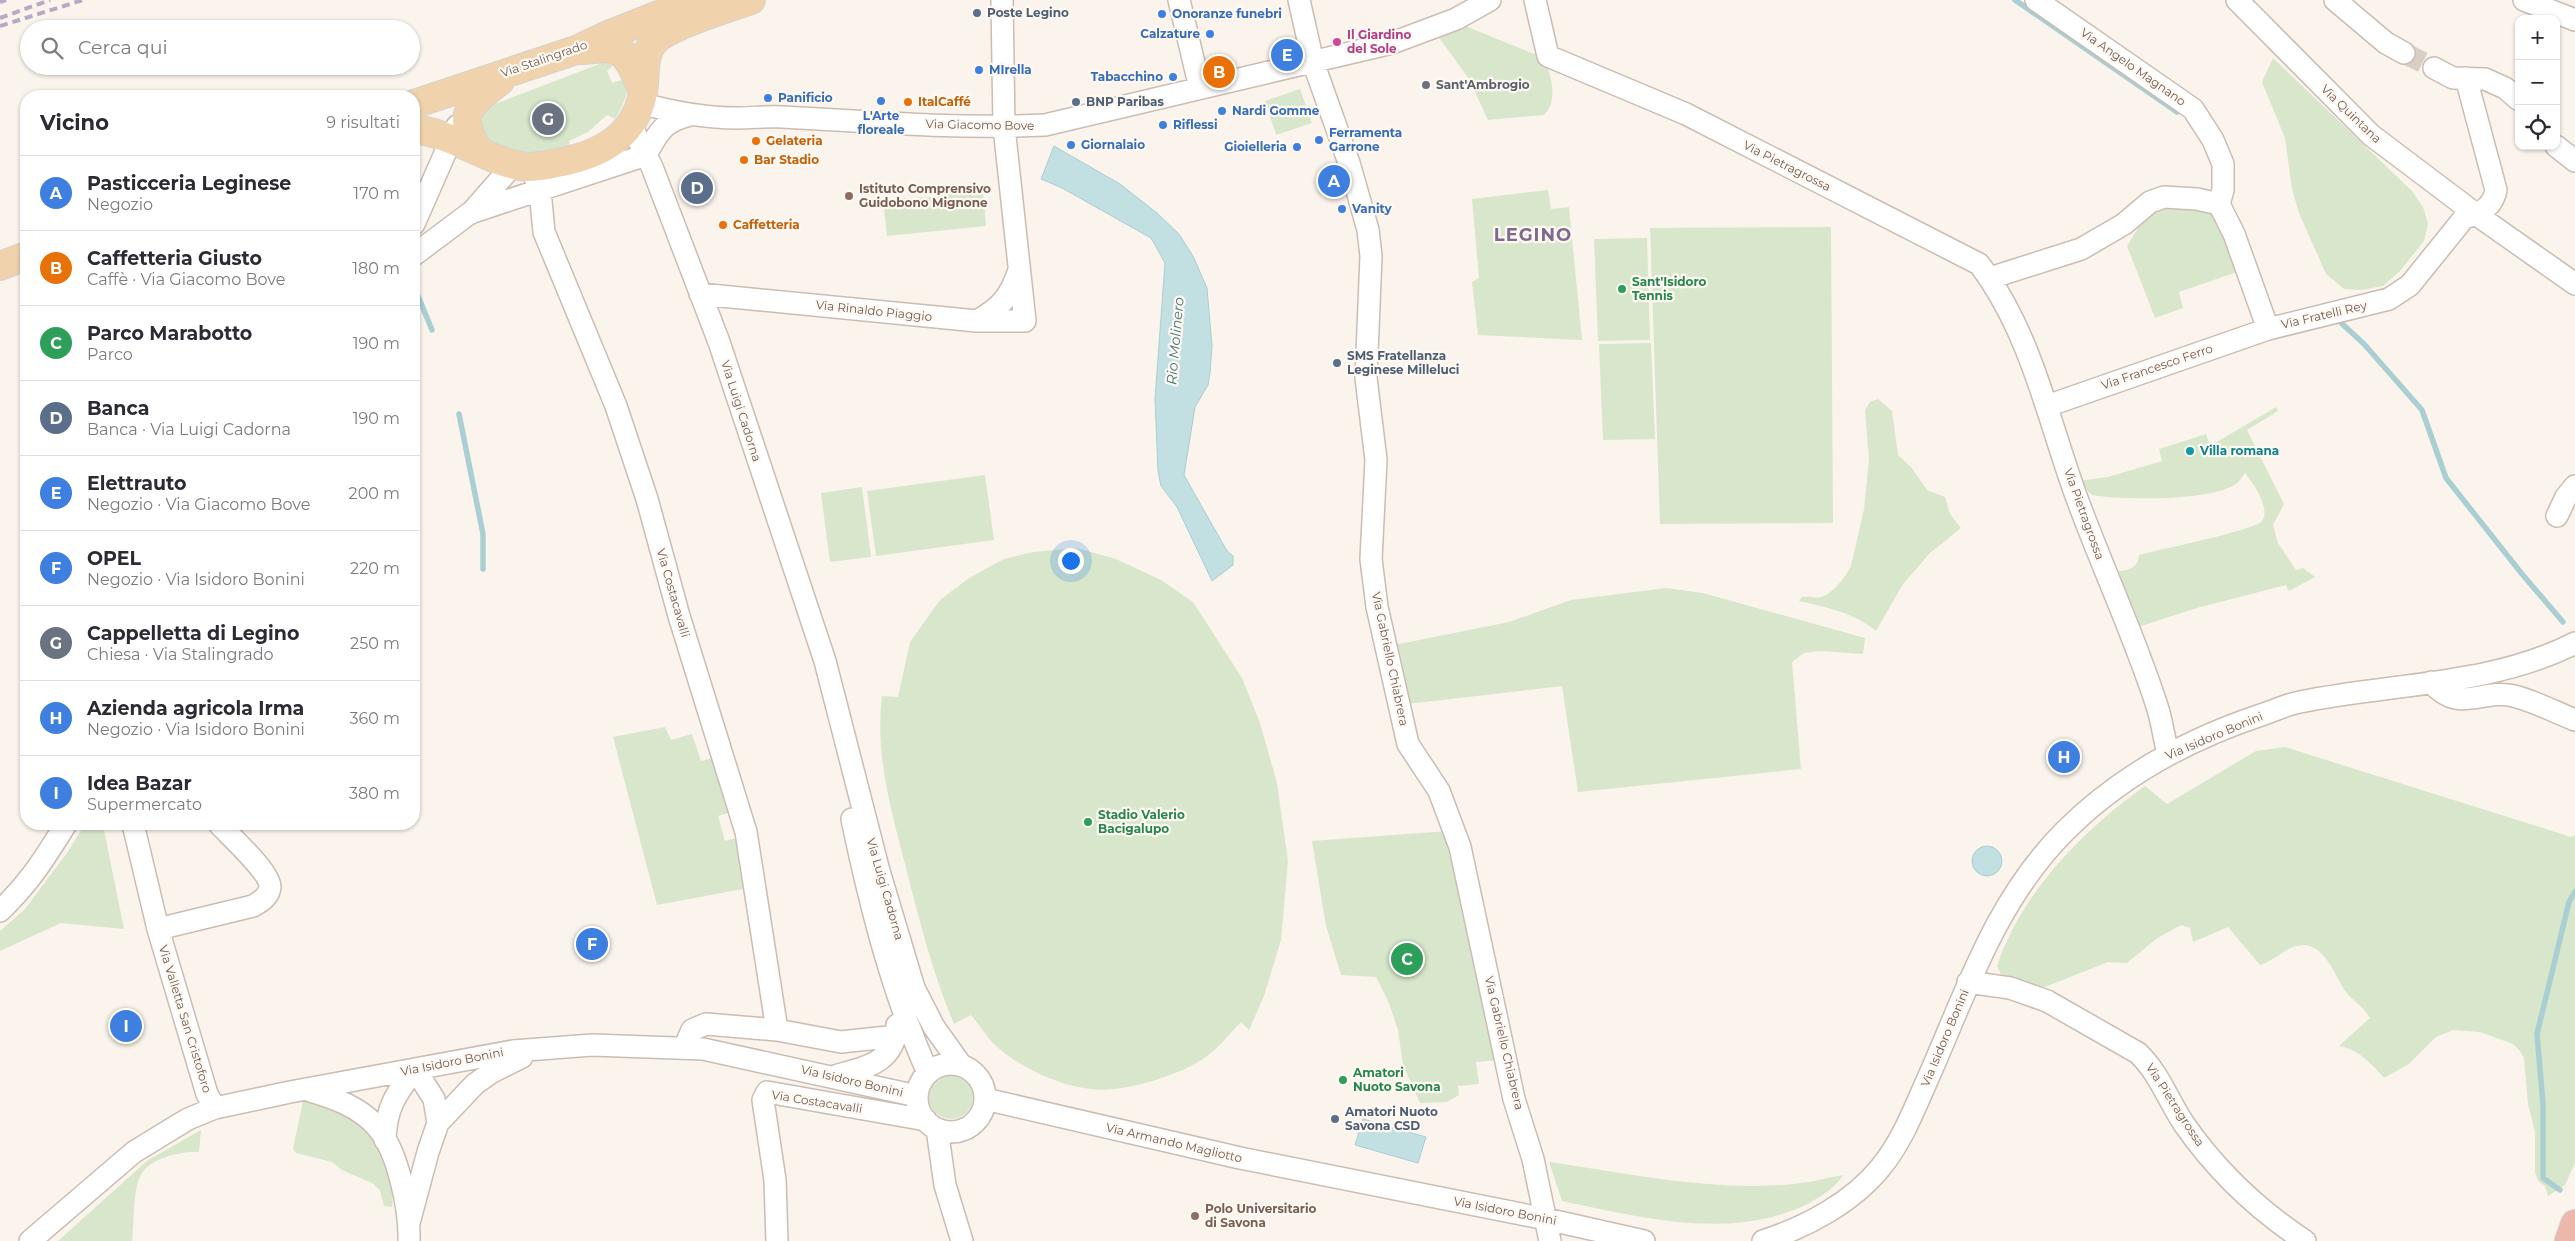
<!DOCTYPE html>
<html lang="it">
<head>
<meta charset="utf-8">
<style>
	body { margin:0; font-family:Montserrat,sans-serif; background:#f2f2f3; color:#2b2b33 }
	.controls { position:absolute; right:15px; top:15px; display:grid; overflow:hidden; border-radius:10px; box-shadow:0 1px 4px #0004 }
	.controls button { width:45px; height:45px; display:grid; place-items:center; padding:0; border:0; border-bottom:1px solid #e1e1e2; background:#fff; color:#2b2b33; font:25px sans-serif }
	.you { position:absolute; left:1070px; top:560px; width:18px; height:18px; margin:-12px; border:4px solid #fff; border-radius:50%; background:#1a73e8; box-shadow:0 0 0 8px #1a73e833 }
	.badge { display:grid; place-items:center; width:32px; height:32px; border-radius:50%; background:#0b8043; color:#fff; font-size:16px; font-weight:700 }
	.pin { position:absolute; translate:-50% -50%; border:2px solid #fff; box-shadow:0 1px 5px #0006 }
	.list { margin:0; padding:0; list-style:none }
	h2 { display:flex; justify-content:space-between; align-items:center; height:65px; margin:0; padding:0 20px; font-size:21px }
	h2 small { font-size:16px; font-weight:400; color:#7c7c81 }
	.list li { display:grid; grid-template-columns:32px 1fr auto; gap:15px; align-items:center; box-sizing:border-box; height:75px; padding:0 20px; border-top:1px solid #e1e1e2 }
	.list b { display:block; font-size:19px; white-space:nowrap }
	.list p { margin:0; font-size:16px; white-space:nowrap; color:#7c7c81 }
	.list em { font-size:16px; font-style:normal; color:#7c7c81 }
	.icon { flex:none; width:28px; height:28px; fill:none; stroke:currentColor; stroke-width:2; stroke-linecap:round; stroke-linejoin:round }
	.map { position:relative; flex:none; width:2575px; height:1241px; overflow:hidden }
	.search { position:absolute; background:#fff; box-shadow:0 1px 4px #0004; left:20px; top:20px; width:400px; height:55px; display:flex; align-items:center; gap:12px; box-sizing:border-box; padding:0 18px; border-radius:28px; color:#7c7c81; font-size:19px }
	.panel { position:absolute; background:#fff; box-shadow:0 1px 4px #0004; left:20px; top:90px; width:400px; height:740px; border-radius:20px }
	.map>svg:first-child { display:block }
	.green { fill:#d8e7cb }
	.water { fill:#c2dfe2; stroke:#a9cfd3 }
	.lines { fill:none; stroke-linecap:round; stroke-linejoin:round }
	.stream { stroke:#a9cfd3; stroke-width:5.5 }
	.minor-tunnel { stroke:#d8cec5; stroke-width:21; stroke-dasharray:21 11; stroke-linecap:butt }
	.minor-casing { stroke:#ccbcb2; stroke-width:24 }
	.major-casing { stroke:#d8d1ce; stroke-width:30 }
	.highway-casing { stroke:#d8d1ce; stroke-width:30 }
	.minor { stroke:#fff; stroke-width:21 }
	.major { stroke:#f0d3ad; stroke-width:28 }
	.highway { stroke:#ecb8ab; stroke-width:28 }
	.rail { stroke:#b7aac4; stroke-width:4; stroke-dasharray:8 5; stroke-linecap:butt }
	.service-dot { fill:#5c6f8a; stroke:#fdf8f2; stroke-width:2 }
	.shop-dot { fill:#3f7fe0; stroke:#fdf8f2; stroke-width:2 }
	.hotel-dot { fill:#d1479c; stroke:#fdf8f2; stroke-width:2 }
	.worship-dot { fill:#6b7280; stroke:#fdf8f2; stroke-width:2 }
	.food-dot { fill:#e8710a; stroke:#fdf8f2; stroke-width:2 }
	.education-dot { fill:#8d6e63; stroke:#fdf8f2; stroke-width:2 }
	.leisure-dot { fill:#2e9e5b; stroke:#fdf8f2; stroke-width:2 }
	.culture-dot { fill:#0f9aa8; stroke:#fdf8f2; stroke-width:2 }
	.labels { text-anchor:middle; stroke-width:4.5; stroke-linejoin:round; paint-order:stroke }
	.service-label { font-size:12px; font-weight:bold; fill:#4e5e75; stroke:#fdf8f2; text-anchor:start }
	.shop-label { font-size:12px; font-weight:bold; fill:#366cbe; stroke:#fdf8f2; text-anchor:start }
	.hotel-label { font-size:12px; font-weight:bold; fill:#b23c85; stroke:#fdf8f2; text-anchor:start }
	.street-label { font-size:12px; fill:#735b51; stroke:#fdf8f2 }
	.worship-label { font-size:12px; font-weight:bold; fill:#5b616d; stroke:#fdf8f2; text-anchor:start }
	.food-label { font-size:12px; font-weight:bold; fill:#c56008; stroke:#fdf8f2; text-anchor:start }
	.education-label { font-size:12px; font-weight:bold; fill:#785e54; stroke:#fdf8f2; text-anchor:start }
	.leisure-label { font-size:12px; font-weight:bold; fill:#27864d; stroke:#fdf8f2; text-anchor:start }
	.culture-label { font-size:12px; font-weight:bold; fill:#0d838f; stroke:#fdf8f2; text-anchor:start }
	.water-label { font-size:14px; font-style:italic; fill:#4a777c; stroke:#fdf8f2 }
	.district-label { font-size:18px; font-weight:bold; letter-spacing:1px; fill:#80698e; stroke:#fdf8f2 }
</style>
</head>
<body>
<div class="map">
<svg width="2575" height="1241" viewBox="0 0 2575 1241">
	<rect width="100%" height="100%" fill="#faf4ec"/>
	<path class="green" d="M1458,23l86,35c7,17 15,42 0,57l-56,5 -19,-41 -34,-47z
		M2273,58l139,133 11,16 5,17 -4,17 -24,30 -17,15 -21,4 -18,-1 -18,-15 -27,-61 -7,-24 -7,-51 -23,-56z
		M610,60h9l-12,11 5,12 16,-5c1,15 -5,28 -13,41l-8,-4 -19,17 -19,9 3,9 -39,7 -51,-14 -7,-23 7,-11z
		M1300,89l12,34 -36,12 -11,-34z
		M983,190l3,36 -99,10 -4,-37 57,-2 3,-4z
		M1548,190l3,19 18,-2 13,133 -104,-5 -6,-53 7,-4 -7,-79z
		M2162,204l41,6 11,5 23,57 -58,20 4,16 -28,10 -28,-72 15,-24z
		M1831,227l2,296 -173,1 -10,-296z
		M1647,238l3,102 -52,1 -4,-102z
		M1651,343l4,96 -52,1 -4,-96z
		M1878,399l14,12 6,44 13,12 16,23 18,7 5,17 11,14 -31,25 -27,31 -27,47c-21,-18 -50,-24 -77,-30l3,-4c7,-1 13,1 19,0 12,-3 25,-21 30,-31l13,-57 5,-49 -4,-50 5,-8z
		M2276,407l2,4 -31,19 37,74 -11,21 5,18 18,27 7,-2 12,9 -26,14 -3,-6 -89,23 -62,20 -19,-56c13,-3 21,-2 23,-17 18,-5 117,-25 123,-34 9,-13 -9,-38 -17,-48 -2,2 -4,7 -7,9 -20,20 -118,18 -146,13l-14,-14 30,-4 54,-16 -3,-12 47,-15 4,12z
		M985,475l9,65 -118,16 -9,-65z
		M862,487l9,70 -41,5 -9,-69z
		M1077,548l39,11 45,21 32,22 49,76 18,45 17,60 11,78 -7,79 -17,56 -15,34 -8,-8c-11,11 -22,26 -35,35 -25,18 -86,37 -116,32 -32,-4 -71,-22 -95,-44 -9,-9 -16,-21 -24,-30l-17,9c-22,-53 -34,-101 -48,-156 -15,-58 -31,-113 -24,-172l16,1 12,-55 30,-42 29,-22 35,-19 29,-7z
		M1666,588l37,5 162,45 -2,16 -44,-3 -15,2 -12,9 9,107 -223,23 -16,-106 -154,18 -14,-59 115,-23 62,-22z
		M665,727l6,13 21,-6 9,27 16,-4 13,55 -12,4 7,25 11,-3 7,51 -86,16 -44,-168z
		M2285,747l286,90 4,-2v328l-10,22 -17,11 -3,-10 -7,-5 -3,-9v-40l-7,-28 -4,-46 -4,-7 -7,-7 -33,-12 -27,-2 -17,7 -27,27 -25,14c-12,-14 -26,-29 -45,-32l31,-28c-6,-11 -16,-16 -24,-26 -11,-15 -20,-47 -43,-47 -15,0 -29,16 -43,20l-32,-38 -35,15 -3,-14 -9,-3 -25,14 -29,24 -19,-1 -63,25 -38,-7 -6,-6 -4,-8c24,-73 87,-137 148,-180l22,18 89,-53z
		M85,824l35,1 -16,5 20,99 -63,-6 -61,28v-20l25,-22 42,-56z
		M1447,831l50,229 -21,2 3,22 -21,2 1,9 -12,7 -27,1 -17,-38 -5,-35 -9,-27 -13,-26 -35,-2 -15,-49 -14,-85z
		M929 1097a22 22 0 1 1 44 0a22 22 0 1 1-44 0Z
		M306,1099c12,4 39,8 48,16 28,21 42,58 38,92l-8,-1 -4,-16 -8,-7 -30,-13 -10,-8 -36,-9 -3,-4 10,-48z
		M201,1130l-2,22c-19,-1 -53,6 -60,27 -6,16 -5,44 -7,62h-74l90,-81z
		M1549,1162c76,11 156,28 233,23 20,-1 41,-6 61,-10 -8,14 -22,21 -35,29 -79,37 -164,14 -246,-3z"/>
	<path class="water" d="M1054,146l66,38 37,29 22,21 14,22 14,32 5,58 -2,27 -2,12 -13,22 -11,68 43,76 6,5v9l-21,16 -35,-74 -16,-21 -3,-15 -3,-72 10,-136 -14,-25 -89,-50 -21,-9z
		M1972 861a15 15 0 1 1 30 0a15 15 0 1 1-30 0Z
		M1363,1119l63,18 -8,26 -63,-18z"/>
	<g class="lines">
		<path class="stream" d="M2015,0l162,112
			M414,286l18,44
			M2338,320l26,24 58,66 24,68 76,96 41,48
			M459,414l24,120v35
			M2560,1190l-17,-12v-74l-6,-70 32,-132 6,-10"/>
		<path class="minor-tunnel" d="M2404,53l30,15"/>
		<defs>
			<path id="minor" d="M1179,0l21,88
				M1299,0l14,62 36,101 12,42 7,25 3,26 -5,122 10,82 -5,99 6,48 31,137 31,47 21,56 54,252 19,60 17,82
				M1535,0l13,56 138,58 293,150c51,67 68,151 96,229 26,72 59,141 82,213 5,15 7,32 11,48
				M2036,0l157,109 20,31 10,24v26l-4,14
				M2237,0l134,135 106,80 98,69
				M2335,0l51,43 18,10
				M2524,0l51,20
				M2434,68l19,10 32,1 20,9 14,12
				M640,103c32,9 64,15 98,15 15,0 30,-2 45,-1 87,5 175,12 262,8l347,-82 64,-24 34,-19
				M631,125l21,42 67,175 106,319 54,210 35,117 20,39 27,38
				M2556,146l19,15
				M531,167l9,24 4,41 72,174 31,93 32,117 67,216 31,198
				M2219,204l15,30 34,95 121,-30 21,-14 54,-67c16,-4 29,-11 32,-28l-30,-112
				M471,213l42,-48
				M414,224l43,-98
				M414,255l56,-42 176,-58c12,-23 18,-34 44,-40
				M1990,278l91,-29 43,-25 26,-22 14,-5 33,2 22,5
				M700,294l277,27c24,-14 33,-24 42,-51
				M977,321h48l-21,-194 -2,-127
				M2047,406l221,-77
				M2557,516l9,-19 9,-11
				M2431,682c28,33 51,6 83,14 20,5 41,16 61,24
				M852,819c18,86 40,173 76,254
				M133,824l25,105 49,165 8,14
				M0,911c31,-30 44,-52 66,-87
				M158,929l95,-23c7,-4 16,-9 17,-19 0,-15 -40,-51 -51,-63
				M1968,982l42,6 37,13 91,52c21,20 30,47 46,71 32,46 74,86 121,117
				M684,1048l8,-18 14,-6 71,6 64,12 56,-6
				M917 1098a34 34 0 1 1 68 0a34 34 0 1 1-68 0Z
				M835,1076c31,-9 59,-12 62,-51
				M310,1091c24,7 50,16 67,36 21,24 33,83 32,114
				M985,1099l255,59 306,61 98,22
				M937,1129l8,56 17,56
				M385,1140c1,-33 11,-46 30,-71l19,30 4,24
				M409,1223l19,-71 10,-29 37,-39 17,-12 30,-15
				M30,1241l104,-89 54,-33 27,-11 75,-16 223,-41 79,-6 111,4 214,47
				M777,1241l-2,-61 -12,-80 4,-8 159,28
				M1763,1241c43,-14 89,-38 118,-74 22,-27 34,-60 48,-91 38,-86 67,-176 136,-245 55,-55 126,-93 199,-117 12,-4 24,-10 36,-12 91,-19 191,-16 275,-59"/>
			<path id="major" d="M582,50l25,-2 15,4 10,15 11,24
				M414,104l162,-54 32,-15 81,-32
				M414,129c42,5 76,35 114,38 12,0 23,-3 34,-5 40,-8 73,-26 81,-69 3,-16 -1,-38 11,-51 13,-16 75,-34 97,-42
				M478,150c-23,-38 -7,-46 22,-69
				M0,266l26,-10"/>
			<path id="highway" d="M2569,1241l6,-17"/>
		</defs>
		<use href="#minor" class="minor-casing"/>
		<use href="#major" class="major-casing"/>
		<use href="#highway" class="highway-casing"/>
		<use href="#minor" class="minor"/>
		<use href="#major" class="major"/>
		<use href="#highway" class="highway"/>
		<path class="rail" d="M0,2l6,-2
			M0,18l50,-18
			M0,26l83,-26"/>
	</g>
	<g class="service-dot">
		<circle cx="977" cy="13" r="5"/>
		<circle cx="1076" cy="102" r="5"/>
		<circle cx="1337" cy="363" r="5"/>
		<circle cx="1335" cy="1119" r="5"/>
	</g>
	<g class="shop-dot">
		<circle cx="1162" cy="14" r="5"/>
		<circle cx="1210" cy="34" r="5"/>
		<circle cx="979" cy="70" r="5"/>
		<circle cx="1173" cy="77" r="5"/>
		<circle cx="768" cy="98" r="5"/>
		<circle cx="881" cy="101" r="5"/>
		<circle cx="1222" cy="111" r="5"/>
		<circle cx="1163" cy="125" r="5"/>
		<circle cx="1319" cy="140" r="5"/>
		<circle cx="1071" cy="145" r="5"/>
		<circle cx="1297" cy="147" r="5"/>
		<circle cx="1342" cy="209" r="5"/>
	</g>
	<circle class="hotel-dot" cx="1337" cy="42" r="5"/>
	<circle class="worship-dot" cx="1426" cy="85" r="5"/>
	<g class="food-dot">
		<circle cx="908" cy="102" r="5"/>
		<circle cx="756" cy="141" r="5"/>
		<circle cx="744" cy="160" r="5"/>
		<circle cx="723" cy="225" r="5"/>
	</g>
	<g class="education-dot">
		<circle cx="849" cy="196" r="5"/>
		<circle cx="1195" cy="1216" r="5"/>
	</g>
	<g class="leisure-dot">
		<circle cx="1622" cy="289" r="5"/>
		<circle cx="1088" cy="822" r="5"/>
		<circle cx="1343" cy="1080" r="5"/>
	</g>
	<circle class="culture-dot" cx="2190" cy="451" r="5"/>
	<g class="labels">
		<g class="service-label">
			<text x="987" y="17">Poste Legino</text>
			<text x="1086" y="106">BNP Paribas</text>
			<text x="1347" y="360">SMS Fratellanza<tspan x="1347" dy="14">Leginese Milleluci</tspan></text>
			<text x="1345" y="1116">Amatori Nuoto<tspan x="1345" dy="14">Savona CSD</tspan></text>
		</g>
		<g class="shop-label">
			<text x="1172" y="18">Onoranze funebri</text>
			<text x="1200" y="38" text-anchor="end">Calzature</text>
			<text x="989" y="74">MIrella</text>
			<text x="1163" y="81" text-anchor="end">Tabacchino</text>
			<text x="778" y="102">Panificio</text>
			<text x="1232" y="115">Nardi Gomme</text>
			<text x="881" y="120" text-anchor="middle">L'Arte<tspan x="881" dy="14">floreale</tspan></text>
			<text x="1173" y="129">Riflessi</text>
			<text x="1329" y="137">Ferramenta<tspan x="1329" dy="14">Garrone</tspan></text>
			<text x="1081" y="149">Giornalaio</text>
			<text x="1287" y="151" text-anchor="end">Gioielleria</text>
			<text x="1352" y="213">Vanity</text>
		</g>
		<g class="hotel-label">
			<text x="1347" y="39">Il Giardino<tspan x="1347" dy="14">del Sole</tspan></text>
		</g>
		<g class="street-label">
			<text transform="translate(544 59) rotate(-19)" y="4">Via Stalingrado</text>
			<text transform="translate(2133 67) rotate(35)" y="4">Via Angelo Magnano</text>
			<text transform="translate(2351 114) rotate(44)" y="4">Via Quintana</text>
			<text transform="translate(980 125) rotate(1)" y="4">Via Giacomo Bove</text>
			<text transform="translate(1787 166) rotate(27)" y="4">Via Pietragrossa</text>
			<text transform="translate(874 311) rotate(6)" y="4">Via Rinaldo Piaggio</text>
			<text transform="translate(2324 315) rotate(-13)" y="4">Via Fratelli Rey</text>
			<text transform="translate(2157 367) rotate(-19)" y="4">Via Francesco Ferro</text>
			<text transform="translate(741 411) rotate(72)" y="4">Via Luigi Cadorna</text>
			<text transform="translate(2084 514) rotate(70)" y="4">Via Pietragrossa</text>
			<text transform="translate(673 593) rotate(74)" y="4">Via Costacavalli</text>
			<text transform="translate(1390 659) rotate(78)" y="4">Via Gabriello Chiabrera</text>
			<text transform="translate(2214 736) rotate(-23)" y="4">Via Isidoro Bonini</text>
			<text transform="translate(885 889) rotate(74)" y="4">Via Luigi Cadorna</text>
			<text transform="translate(185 1019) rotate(73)" y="4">Via Valletta San Cristoforo</text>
			<text transform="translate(1945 1038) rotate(-67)" y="4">Via Isidoro Bonini</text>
			<text transform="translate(1504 1043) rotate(77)" y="4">Via Gabriello Chiabrera</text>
			<text transform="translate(452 1062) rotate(-11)" y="4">Via Isidoro Bonini</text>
			<text transform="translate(852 1081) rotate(13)" y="4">Via Isidoro Bonini</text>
			<text transform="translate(817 1102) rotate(9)" y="4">Via Costacavalli</text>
			<text transform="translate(2175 1105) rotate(57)" y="4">Via Pietragrossa</text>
			<text transform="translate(1174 1143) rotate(13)" y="4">Via Armando Magliotto</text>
			<text transform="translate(1505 1211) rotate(11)" y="4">Via Isidoro Bonini</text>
		</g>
		<g class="worship-label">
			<text x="1436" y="89">Sant'Ambrogio</text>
		</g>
		<g class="food-label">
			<text x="918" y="106">ItalCaffé</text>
			<text x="766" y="145">Gelateria</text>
			<text x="754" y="164">Bar Stadio</text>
			<text x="733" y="229">Caffetteria</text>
		</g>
		<g class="education-label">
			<text x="859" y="193">Istituto Comprensivo<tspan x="859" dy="14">Guidobono Mignone</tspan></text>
			<text x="1205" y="1213">Polo Universitario<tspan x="1205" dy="14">di Savona</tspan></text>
		</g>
		<g class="leisure-label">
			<text x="1632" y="286">Sant'Isidoro<tspan x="1632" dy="14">Tennis</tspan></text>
			<text x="1098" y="819">Stadio Valerio<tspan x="1098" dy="14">Bacigalupo</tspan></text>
			<text x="1353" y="1077">Amatori<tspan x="1353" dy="14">Nuoto Savona</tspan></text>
		</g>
		<g class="culture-label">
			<text x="2200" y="455">Villa romana</text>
		</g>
		<g class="water-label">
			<text transform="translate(1175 341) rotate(-85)" y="5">Rio Molinero</text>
		</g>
		<g class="district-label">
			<text x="1533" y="241">LEGINO</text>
		</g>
	</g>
</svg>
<div class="controls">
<button>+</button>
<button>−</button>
<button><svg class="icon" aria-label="locate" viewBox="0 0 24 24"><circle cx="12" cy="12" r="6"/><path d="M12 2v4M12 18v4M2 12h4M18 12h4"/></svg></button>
</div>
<div class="you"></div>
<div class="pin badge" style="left:1334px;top:181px;background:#3f7fe0">A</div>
<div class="pin badge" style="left:1219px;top:72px;background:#e8710a">B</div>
<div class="pin badge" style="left:1407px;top:959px;background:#2e9e5b">C</div>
<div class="pin badge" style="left:697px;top:188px;background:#5c6f8a">D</div>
<div class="pin badge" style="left:1287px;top:55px;background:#3f7fe0">E</div>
<div class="pin badge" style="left:592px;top:944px;background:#3f7fe0">F</div>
<div class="pin badge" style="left:548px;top:119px;background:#6b7280">G</div>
<div class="pin badge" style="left:2064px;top:757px;background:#3f7fe0">H</div>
<div class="pin badge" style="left:126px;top:1026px;background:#3f7fe0">I</div>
<div class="search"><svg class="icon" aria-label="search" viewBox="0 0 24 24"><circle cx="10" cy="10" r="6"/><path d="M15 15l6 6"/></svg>Cerca qui</div>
<section class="panel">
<h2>Vicino<small>9 risultati</small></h2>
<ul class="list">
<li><span class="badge" style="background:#3f7fe0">A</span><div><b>Pasticceria Leginese</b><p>Negozio</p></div><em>170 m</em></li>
<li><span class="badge" style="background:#e8710a">B</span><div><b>Caffetteria Giusto</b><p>Caffè · Via Giacomo Bove</p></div><em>180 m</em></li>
<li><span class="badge" style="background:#2e9e5b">C</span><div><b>Parco Marabotto</b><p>Parco</p></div><em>190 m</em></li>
<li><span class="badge" style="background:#5c6f8a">D</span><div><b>Banca</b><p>Banca · Via Luigi Cadorna</p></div><em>190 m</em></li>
<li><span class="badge" style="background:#3f7fe0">E</span><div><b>Elettrauto</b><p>Negozio · Via Giacomo Bove</p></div><em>200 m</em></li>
<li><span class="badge" style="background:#3f7fe0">F</span><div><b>OPEL</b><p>Negozio · Via Isidoro Bonini</p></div><em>220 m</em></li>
<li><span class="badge" style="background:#6b7280">G</span><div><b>Cappelletta di Legino</b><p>Chiesa · Via Stalingrado</p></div><em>250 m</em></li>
<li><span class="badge" style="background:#3f7fe0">H</span><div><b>Azienda agricola Irma</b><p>Negozio · Via Isidoro Bonini</p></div><em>360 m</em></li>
<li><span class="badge" style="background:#3f7fe0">I</span><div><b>Idea Bazar</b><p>Supermercato</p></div><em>380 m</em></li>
</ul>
</section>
</div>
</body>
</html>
